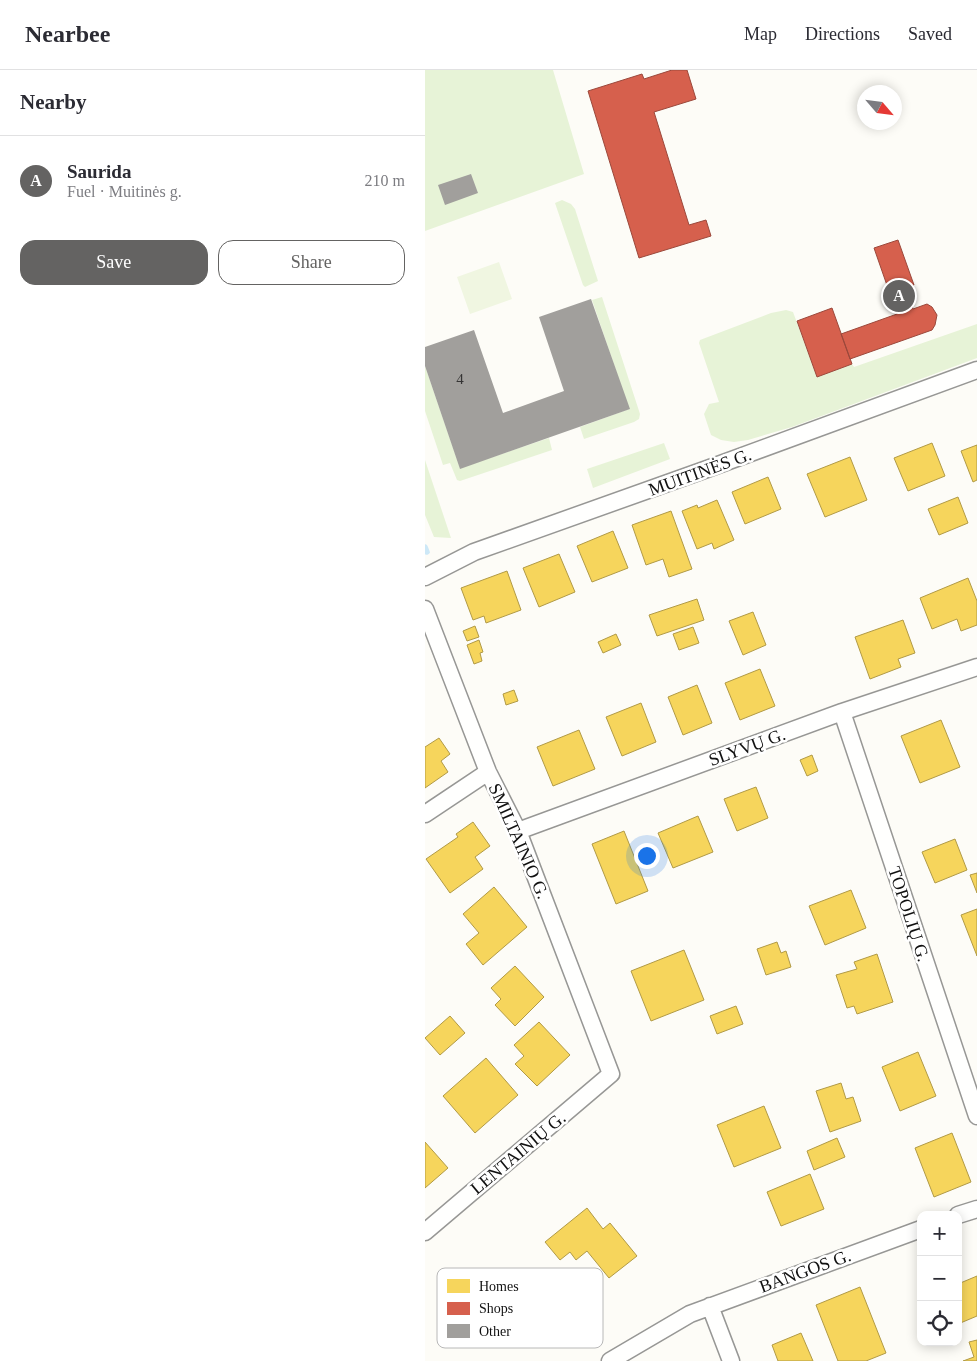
<!DOCTYPE html>
<html lang="en">
<head>
<meta charset="utf-8">
<style>
	body { margin:0; font-family:Georgia,serif; background:#f2f2f3; color:#2b2b33 }
	.controls { position:absolute; right:15px; bottom:15px; display:grid; overflow:hidden; border-radius:10px; box-shadow:0 2px 12px #0003 }
	.controls button { width:45px; height:45px; display:grid; place-items:center; padding:0; border:0; border-bottom:1px solid #e1e1e2; background:#fff; color:#2b2b33; font:25px sans-serif }
	.compass { position:absolute; left:432px; top:15px; width:45px; height:45px; border-radius:50%; background:#fff; box-shadow:0 2px 12px #0003; rotate:118deg }
	.you { position:absolute; left:221px; top:785px; width:18px; height:18px; margin:-12px; border:4px solid #fff; border-radius:50%; background:#1a73e8; box-shadow:0 0 0 8px #1a73e833 }
	.badge { display:grid; place-items:center; width:32px; height:32px; border-radius:50%; background:#646362; color:#fff; font-size:16px; font-weight:700 }
	.pin { position:absolute; translate:-50% -50%; border:2px solid #fff; box-shadow:0 1px 5px #0006 }
	.list { margin:0; padding:0; list-style:none }
	h2 { display:flex; justify-content:space-between; align-items:center; height:65px; margin:0; padding:0 20px; font-size:21px }
	h2 small { font-size:16px; font-weight:400; color:#7c7c81 }
	.list li { display:grid; grid-template-columns:32px 1fr auto; gap:15px; align-items:center; box-sizing:border-box; height:90px; padding:0 20px; border-top:1px solid #e1e1e2 }
	.list b { display:block; font-size:19px; white-space:nowrap }
	.list p { margin:0; font-size:16px; white-space:nowrap; color:#7c7c81 }
	.list em { font-size:16px; font-style:normal; color:#7c7c81 }
	.actions { display:flex; gap:10px; padding:15px 20px }
	.actions a { flex:1; padding:11px 0; border:1px solid #646362; border-radius:15px; text-align:center; font-size:18px; color:#646362 }
	.actions .main { background:#646362; color:#fff }
	.icon { flex:none; width:28px; height:28px; fill:none; stroke:currentColor; stroke-width:2; stroke-linecap:round; stroke-linejoin:round }
	.map { position:relative; flex:none; width:552px; height:1291px; overflow:hidden }
	header { display:flex; align-items:center; gap:30px; box-sizing:border-box; height:70px; padding:0 25px; background:#fff; border-bottom:1px solid #e1e1e2 }
	header strong { font-size:24px }
	nav { display:flex; gap:28px; margin-inline-start:auto; font-size:18px }
	main { display:flex }
	aside { flex:1; background:#fff }
	.map>svg:first-child { display:block }
	.green { fill:#e7f3d7 }
	.pitch { fill:#f0f6e1 }
	.homes { fill:#f6d55c; stroke:#b19a46 }
	.shops { fill:#d6604d; stroke:#9b483b }
	.lines { fill:none; stroke-linecap:round; stroke-linejoin:round }
	.stream { stroke:#cde8f7; stroke-width:5.5 }
	.building { fill:#a19f9c }
	.street-casing { stroke:#979795; stroke-width:19 }
	.street { stroke:#fffffe; stroke-width:16 }
	.labels { text-anchor:middle; stroke-width:5; stroke-linejoin:round; paint-order:stroke }
	.number-label { font-size:15px; fill:#353434 }
	.street-label { font-size:18px; fill:#111; stroke:#fff }
	.key { fill:#fff; stroke:#b8b8b8; stroke-width:1 }
	.key-label { font-size:14px; fill:#111 }
</style>
</head>
<body>
<header>
<strong>Nearbee</strong>
<nav><a>Map</a><a>Directions</a><a>Saved</a></nav>
</header>
<main>
<aside>
<h2>Nearby<small></small></h2>
<ul class="list">
<li><span class="badge">A</span><div><b>Saurida</b><p>Fuel · Muitinės g.</p></div><em>210 m</em></li>
</ul>
<div class="actions"><a class="main">Save</a><a>Share</a></div>
</aside>
<div class="map">
<svg width="552" height="1291" viewBox="0 0 552 1291">
	<rect width="100%" height="100%" fill="#fdfcf7"/>
	<path class="green" d="M0,0h128l31,104 -159,57z
		M137,130l9,4 4,5 23,72 -13,6 -2,-2 -28,-82z
		M177,227l38,117 -1,5 -5,3 -50,17 -4,-12 49,-18 -37,-109z
		M361,240l7,2 24,65 35,-13 2,3 123,-43v34l-185,69 -44,13 -14,2 -13,-2 -10,-5 -7,-21 5,-10 10,-2 -20,-59 1,-3 71,-27z
		M0,296l35,102 89,-30 3,12 -92,31 -3,-1 -7,-17 -7,2 -18,-54z
		M239,373l6,16 -77,29 -6,-19z
		M0,390l26,78 -17,-1 -9,-22z"/>
	<path class="pitch" d="M74,192l13,37 -42,15 -13,-37z"/>
	<path class="homes" d="M507,373l13,33 -37,15 -14,-33z
		M552,375v35l-4,2 -12,-31z
		M425,387l17,43 -42,17 -18,-43z
		M343,407l13,32 -36,15 -13,-32z
		M533,427l10,26 -29,12 -11,-26z
		M292,430l17,40 -20,9 -2,-6 -15,6 -15,-38 15,-6 1,3z
		M246,441l21,58 -23,8 -6,-18 -17,6 -14,-40z
		M188,461l15,37 -36,14 -15,-36z
		M134,484l16,38 -36,15 -16,-39z
		M82,501l14,39 -35,13 -2,-7 -11,4 -12,-32z
		M543,508l9,23v24l-16,6 -4,-12 -25,10 -12,-31z
		M272,529l7,21 -47,16 -8,-21z
		M328,542l13,33 -23,10 -14,-34z
		M478,550l12,33 -17,6 3,8 -31,12 -15,-42z
		M50,556l4,11 -12,4 -4,-10z
		M268,557l6,16 -20,7 -6,-16z
		M191,564l5,11 -18,8 -5,-11z
		M54,570l4,12 -3,1 2,8 -8,3 -7,-19z
		M335,599l15,37 -35,14 -15,-37z
		M272,615l15,38 -29,12 -15,-38z
		M89,620l4,11 -12,4 -3,-11z
		M216,633l15,39 -34,14 -16,-39z
		M516,650l19,47 -40,16 -19,-47z
		M154,660l16,39 -42,17 -16,-39z
		M14,668l11,16 -9,7 7,11 -23,16v-41z
		M387,685l6,16 -11,5 -7,-16z
		M331,717l12,31 -31,13 -13,-32z
		M273,746l15,36 -40,16 -15,-35z
		M48,752l17,24 -15,11 8,12 -33,24 -24,-34 32,-22 -2,-3z
		M199,761l24,60 -32,13 -24,-60z
		M530,769l12,31 -32,13 -13,-31z
		M552,803v20l-7,-18z
		M69,817l33,40 -44,38 -17,-21 13,-11 -16,-19z
		M426,820l15,38 -41,17 -16,-39z
		M552,839v47l-16,-41z
		M352,872l4,11 5,-2 5,16 -25,8 -9,-26z
		M259,880l20,50 -53,21 -20,-50z
		M452,884l16,48 -36,12 -3,-8 -7,2 -11,-33 21,-6 -3,-7z
		M90,896l29,31 -29,29 -20,-21 6,-6 -10,-11z
		M311,936l7,18 -26,10 -7,-18z
		M25,946l15,17 -25,22 -15,-17z
		M114,952l31,33 -33,31 -22,-22 9,-8 -10,-11z
		M493,982l18,44 -36,15 -18,-44z
		M61,988l32,37 -43,38 -32,-37z
		M416,1013l5,16 7,-2 8,24 -31,11 -14,-41z
		M339,1036l17,42 -47,19 -17,-42z
		M527,1063l19,49 -37,15 -19,-49z
		M412,1068l8,19 -31,13 -7,-19z
		M0,1072l23,26 -23,20z
		M385,1104l14,35 -43,17 -14,-34z
		M162,1138l16,21 7,-6 27,33 -28,22 -22,-27 -11,9 -6,-8 -10,8 -15,-18z
		M552,1206v40l-19,8v-40z
		M435,1217l26,66 -20,8h-28l-22,-56z
		M376,1263l12,28h-35l-6,-16z
		M552,1270v21h-14l11,-4 -5,-15z"/>
	<path class="shops" d="M247,0h15l9,29 -42,13 35,113 17,-5 5,16 -72,22 -51,-167 54,-17 2,5z
		M473,170l16,45 -9,3 8,21 14,-5 5,3 5,8 -2,10 -3,5 -82,29 -9,-25 56,-20 -23,-66z
		M407,238l20,56 -35,13 -20,-56z"/>
	<g class="lines">
		<path class="stream" d="M0,477l2,5"/>
	</g>
	<path class="building" d="M46,104l7,19 -33,12 -7,-20z
		M166,229l39,110 -170,60 -35,-103v-19l49,-17 29,83 61,-22 -25,-74z"/>
	<g class="lines">
		<defs>
			<path id="street" d="M0,507l49,-25 233,-83 270,-99
				M0,539l63,163 30,59 93,243 -186,158
				M417,642l135,404
				M0,744l63,-42
				M93,761l324,-119 135,-45
				M533,1145l19,-6
				M285,1236l21,55
				M185,1291l80,-47 231,-85"/>
		</defs>
		<use href="#street" class="street-casing"/>
		<use href="#street" class="street"/>
	</g>
	<g class="labels">
		<g class="number-label">
			<text x="35" y="314">4</text>
		</g>
		<g class="street-label">
			<text transform="translate(275 402) rotate(-20)" y="6">MUITINĖS G.</text>
			<text transform="translate(322 677) rotate(-20)" y="6">SLYVŲ G.</text>
			<text transform="translate(94 771) rotate(66)" y="6">SMILTAINIO G.</text>
			<text transform="translate(484 844) rotate(72)" y="6">TOPOLIŲ G.</text>
			<text transform="translate(93 1083) rotate(-40)" y="6">LENTAINIŲ G.</text>
			<text transform="translate(380 1201) rotate(-20)" y="6">BANGOS G.</text>
		</g>
	</g>
	<rect x="12" y="1198" width="166" height="80" rx="8" class="key"/>
	<rect x="22" y="1209" width="23" height="14" fill="#f6d55c"/>
	<rect x="22" y="1232" width="23" height="13" fill="#d6604d"/>
	<rect x="22" y="1254" width="23" height="14" fill="#a19f9c"/>
	<g class="key-label">
		<text x="54" y="1221">Homes</text>
		<text x="54" y="1243">Shops</text>
		<text x="54" y="1266">Other</text>
	</g>
</svg>
<div class="controls">
<button>+</button>
<button>−</button>
<button><svg class="icon" aria-label="locate" viewBox="0 0 24 24"><circle cx="12" cy="12" r="6"/><path d="M12 2v4M12 18v4M2 12h4M18 12h4"/></svg></button>
</div>
<svg class="compass" viewBox="-18 -18 36 36"><path d="M0-13l5 13h-10z" fill="#e53935"/><path d="M0 13l5-13h-10z" fill="#7c7c81"/></svg>
<div class="you"></div>
<div class="pin badge" style="left:474px;top:226px">A</div>
</div>
</main>
</body>
</html>
